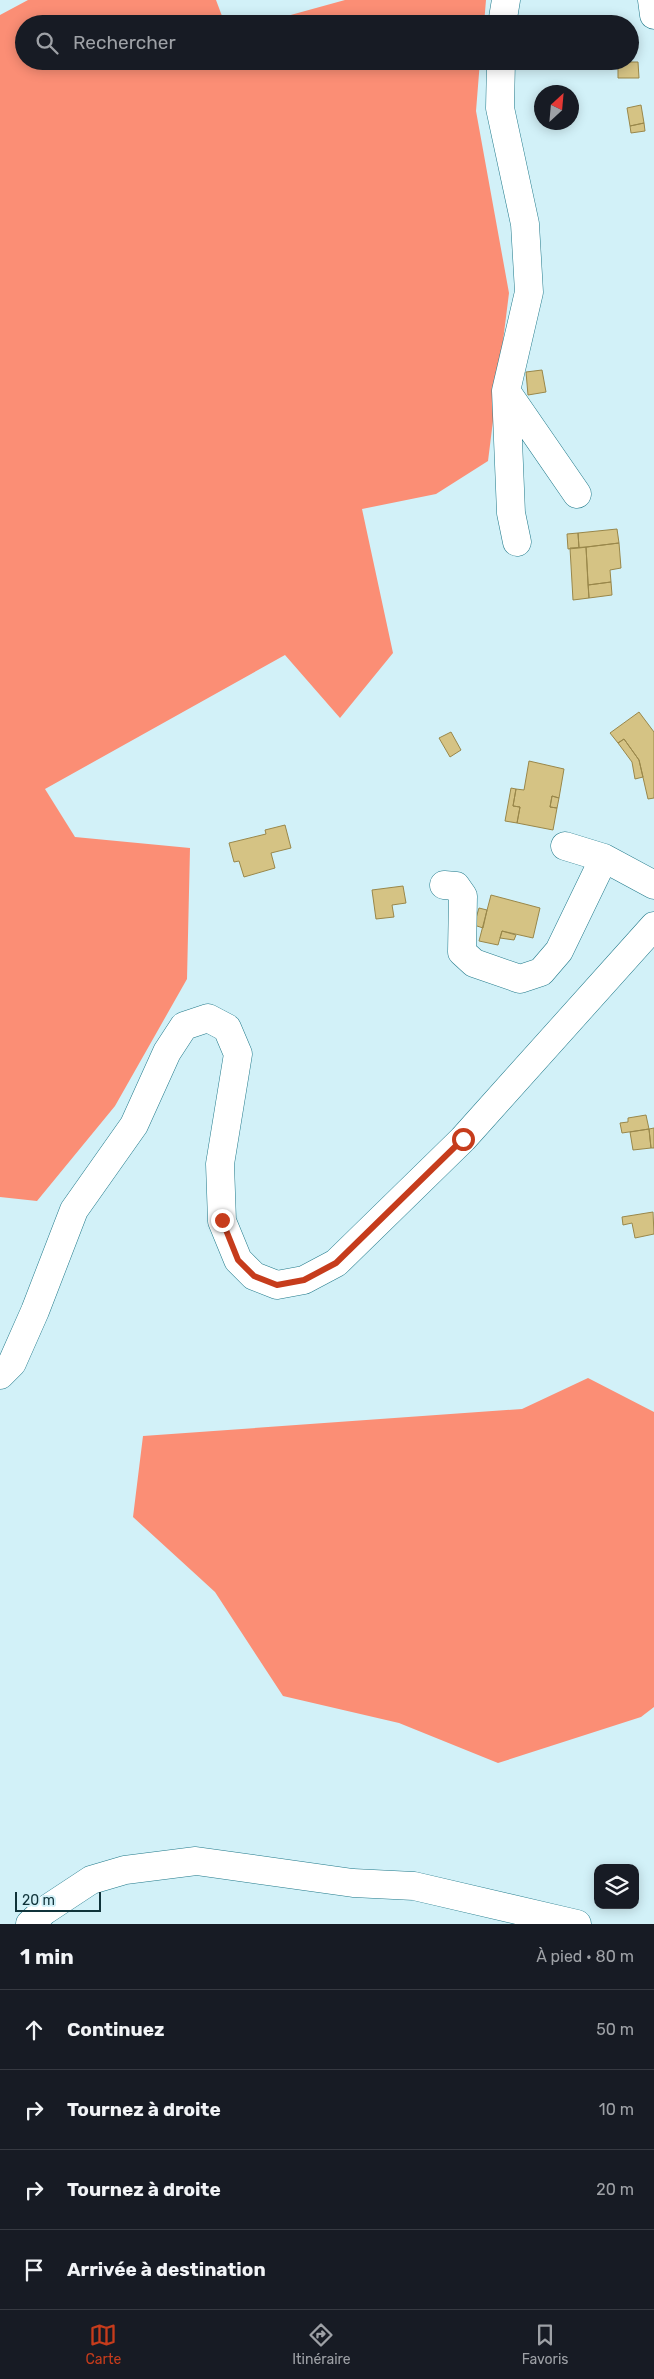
<!DOCTYPE html>
<html lang="fr">
<head>
<meta charset="utf-8">
<style>
	body { margin:0; font-family:Rubik,sans-serif; background:#20242c; color:#f1f3f6 }
	.controls { position:absolute; right:15px; bottom:15px; display:grid; overflow:hidden; border-radius:10px; box-shadow:0 2px 12px #0003 }
	.controls button { width:45px; height:45px; display:grid; place-items:center; padding:0; border:0; border-bottom:1px solid #363941; background:#171b24; color:#f1f3f6; font:25px sans-serif }
	.compass { position:absolute; left:534px; top:85px; width:45px; height:45px; border-radius:50%; background:#171b24; box-shadow:0 2px 12px #0003; rotate:26deg }
	.scale { position:absolute; left:15px; bottom:12px; width:86px; box-sizing:border-box; padding-left:5px; border:2px solid #10333a; border-top:0; font-size:14px; line-height:18px; white-space:nowrap; color:#10333a; -webkit-text-stroke:4px #d2f1f8; paint-order:stroke }
	.stop { position:absolute; width:15px; height:15px; margin:-11px; border:4px solid #c63c1c; border-radius:50%; background:#fff }
	.stop.end { background:#c63c1c; border-color:#fff; box-shadow:0 1px 5px #0008 }
	.list { margin:0; padding:0; list-style:none }
	h2 { display:flex; justify-content:space-between; align-items:center; height:65px; margin:0; padding:0 20px; font-size:21px }
	h2 small { font-size:16px; font-weight:400; color:#9ea1a6 }
	.list li { display:grid; grid-template-columns:32px 1fr auto; gap:15px; align-items:center; box-sizing:border-box; height:80px; padding:0 20px; border-top:1px solid #363941 }
	.list b { display:block; font-size:19px; white-space:nowrap }
	.list em { font-size:16px; font-style:normal; color:#9ea1a6 }
	.icon { flex:none; width:28px; height:28px; fill:none; stroke:currentColor; stroke-width:2; stroke-linecap:round; stroke-linejoin:round }
	.map { position:relative; flex:none; width:654px; height:1924px; overflow:hidden }
	.search { position:absolute; background:#171b24; box-shadow:0 2px 12px #0003; left:15px; right:15px; top:15px; height:55px; display:flex; align-items:center; gap:12px; box-sizing:border-box; padding:0 18px; border-radius:28px; color:#9ea1a6; font-size:19px }
	.sheet { height:385px; background:#171b24 }
	nav { display:flex; justify-content:space-around; align-items:center; box-sizing:border-box; height:70px; border-top:1px solid #363941; background:#171b24; font-size:14px; color:#9ea1a6 }
	nav a { display:grid; justify-items:center; gap:2px }
	nav .on { color:#c63c1c }
	.map>svg:first-child { display:block }
	.forest { fill:#fb8e75 }
	.building { fill:#d5c384; stroke:#99874a }
	.lines { fill:none; stroke-linecap:round; stroke-linejoin:round }
	.minor-casing { stroke:#20798a; stroke-width:29 }
	.minor { stroke:#fff; stroke-width:28 }
	.route { stroke:#c63c1c; stroke-width:6 }
</style>
</head>
<body>
<div class="map">
<svg width="654" height="1924" viewBox="0 0 654 1924">
	<rect width="100%" height="100%" fill="#d2f1f8"/>
	<path class="forest" d="M28,0h188l9,24h-201v37h456l-4,50 33,182 -21,168 -52,33 -74,15 31,144 -53,65 -55,-63 -240,134 30,48 115,11 -3,131 -72,127 -78,95 -37,-4v-1182z
		M345,0h141l-2,24h-226z
		M588,1378l66,34v295l-13,10 -143,46 -99,-40 -116,-27 -68,-104 -82,-75 10,-81 379,-27z"/>
	<path class="building" d="M618,62h20l1,16h-21z
		M641,105l3,18 -14,3 -3,-18z
		M644,123l1,8 -14,2 -1,-7z
		M542,370l4,22 -18,3 -2,-23z
		M617,529l2,14 -40,5 -1,-15z
		M578,533l1,15 -11,1 -1,-15z
		M619,543l2,25 -11,2 1,12 -23,3 -2,-38z
		M586,547l3,51 -16,2 -3,-52z
		M611,582l1,13 -23,3 -1,-13z
		M639,712l15,20v66l-6,1 -9,-39 -15,-21 -6,4 -8,-10z
		M451,732l10,18 -11,7 -11,-19z
		M624,739l15,21 4,17 -8,2 -3,-17 -14,-19z
		M529,761l35,8 -5,29 -7,-2 -2,11 7,1 -4,22 -36,-7 3,-16 -7,-1 3,-17 8,1z
		M511,788l5,1 -3,17 7,1 -3,16 -12,-2z
		M552,796l7,2 -2,10 -7,-1z
		M285,825l6,23 -20,5 4,15 -31,9 -5,-16 -5,1 -5,-19 37,-9 -1,-4z
		M403,886l3,17 -14,2 2,12 -18,2 -4,-29z
		M491,895l49,13 -7,30 -31,-7 -4,14 -19,-4z
		M479,908l8,2 -4,18 -9,-3z
		M502,931l14,4 -2,5 -14,-2z
		M646,1115l3,14 -27,4 -2,-10 8,-1v-4z
		M654,1128v20h-3l-2,-19z
		M649,1129l2,19 -18,2 -3,-18z
		M653,1212l1,22 -19,4 -3,-15 -9,2 -1,-8z"/>
	<g class="lines">
		<defs>
			<path id="minor" d="M652,0l2,15
				M502,24l4,-24
				M501,61l-1,47 25,116 4,68 -23,99 5,122 6,29
				M506,391l71,103
				M565,846l39,12 50,27
				M444,885l12,1 7,10 -1,56 12,11 46,16 21,-7 18,-21 45,-93
				M0,1375l12,-12 23,-52 39,-101 60,-85 33,-73 17,-26 24,-8 19,10 11,26 -18,110 2,57 16,39 16,16 23,9 27,-5 32,-17 127,-124 191,-213
				M30,1924l14,-13 47,-31 34,-10 71,-9 157,22 61,3 163,38"/>
		</defs>
		<use href="#minor" class="minor-casing"/>
		<use href="#minor" class="minor"/>
	</g>
	<g class="lines">
		<path class="route" d="M222,1220l16,40 16,16 23,9 27,-5 32,-17 127,-124"/>
	</g>
</svg>
<div class="controls">
<button><svg class="icon" aria-label="layers" viewBox="0 0 24 24"><path d="M12 4l9 5-9 5-9-5zM3 14l9 5 9-5"/></svg></button>
</div>
<svg class="compass" viewBox="-18 -18 36 36"><path d="M0-13l5 13h-10z" fill="#e53935"/><path d="M0 13l5-13h-10z" fill="#9ea1a6"/></svg>
<div class="scale">20 m</div>
<div class="stop" style="left:463px;top:1139px"></div>
<div class="stop end" style="left:222px;top:1220px"></div>
<div class="search"><svg class="icon" aria-label="search" viewBox="0 0 24 24"><circle cx="10" cy="10" r="6"/><path d="M15 15l6 6"/></svg>Rechercher</div>
</div>
<section class="sheet">
<h2>1 min<small>À pied · 80 m</small></h2>
<ul class="list">
<li><svg class="icon" aria-label="ahead" viewBox="0 0 24 24"><path d="M12 20V5M6 11l6-6 6 6"/></svg><div><b>Continuez</b></div><em>50 m</em></li>
<li><svg class="icon" aria-label="right" viewBox="0 0 24 24"><path d="M7 20v-9h11M14 6l5 5-5 5"/></svg><div><b>Tournez à droite</b></div><em>10 m</em></li>
<li><svg class="icon" aria-label="right" viewBox="0 0 24 24"><path d="M7 20v-9h11M14 6l5 5-5 5"/></svg><div><b>Tournez à droite</b></div><em>20 m</em></li>
<li><svg class="icon" aria-label="arrive" viewBox="0 0 24 24"><path d="M6 21V4h12l-3 4 3 4H6"/></svg><div><b>Arrivée à destination</b></div></li>
</ul>
</section>
<nav>
<a class="on"><svg class="icon" aria-label="map" viewBox="0 0 24 24"><path d="M3 6l6-2 6 2 6-2v14l-6 2-6-2-6 2zM9 4v14M15 6v14"/></svg>Carte</a>
<a><svg class="icon" aria-label="directions" viewBox="0 0 24 24"><path d="M12 3l9 9-9 9-9-9zM9 14v-3h6M13 9l2 2-2 2"/></svg>Itinéraire</a>
<a><svg class="icon" aria-label="saved" viewBox="0 0 24 24"><path d="M7 4h10v16l-5-4-5 4z"/></svg>Favoris</a>
</nav>
</body>
</html>
